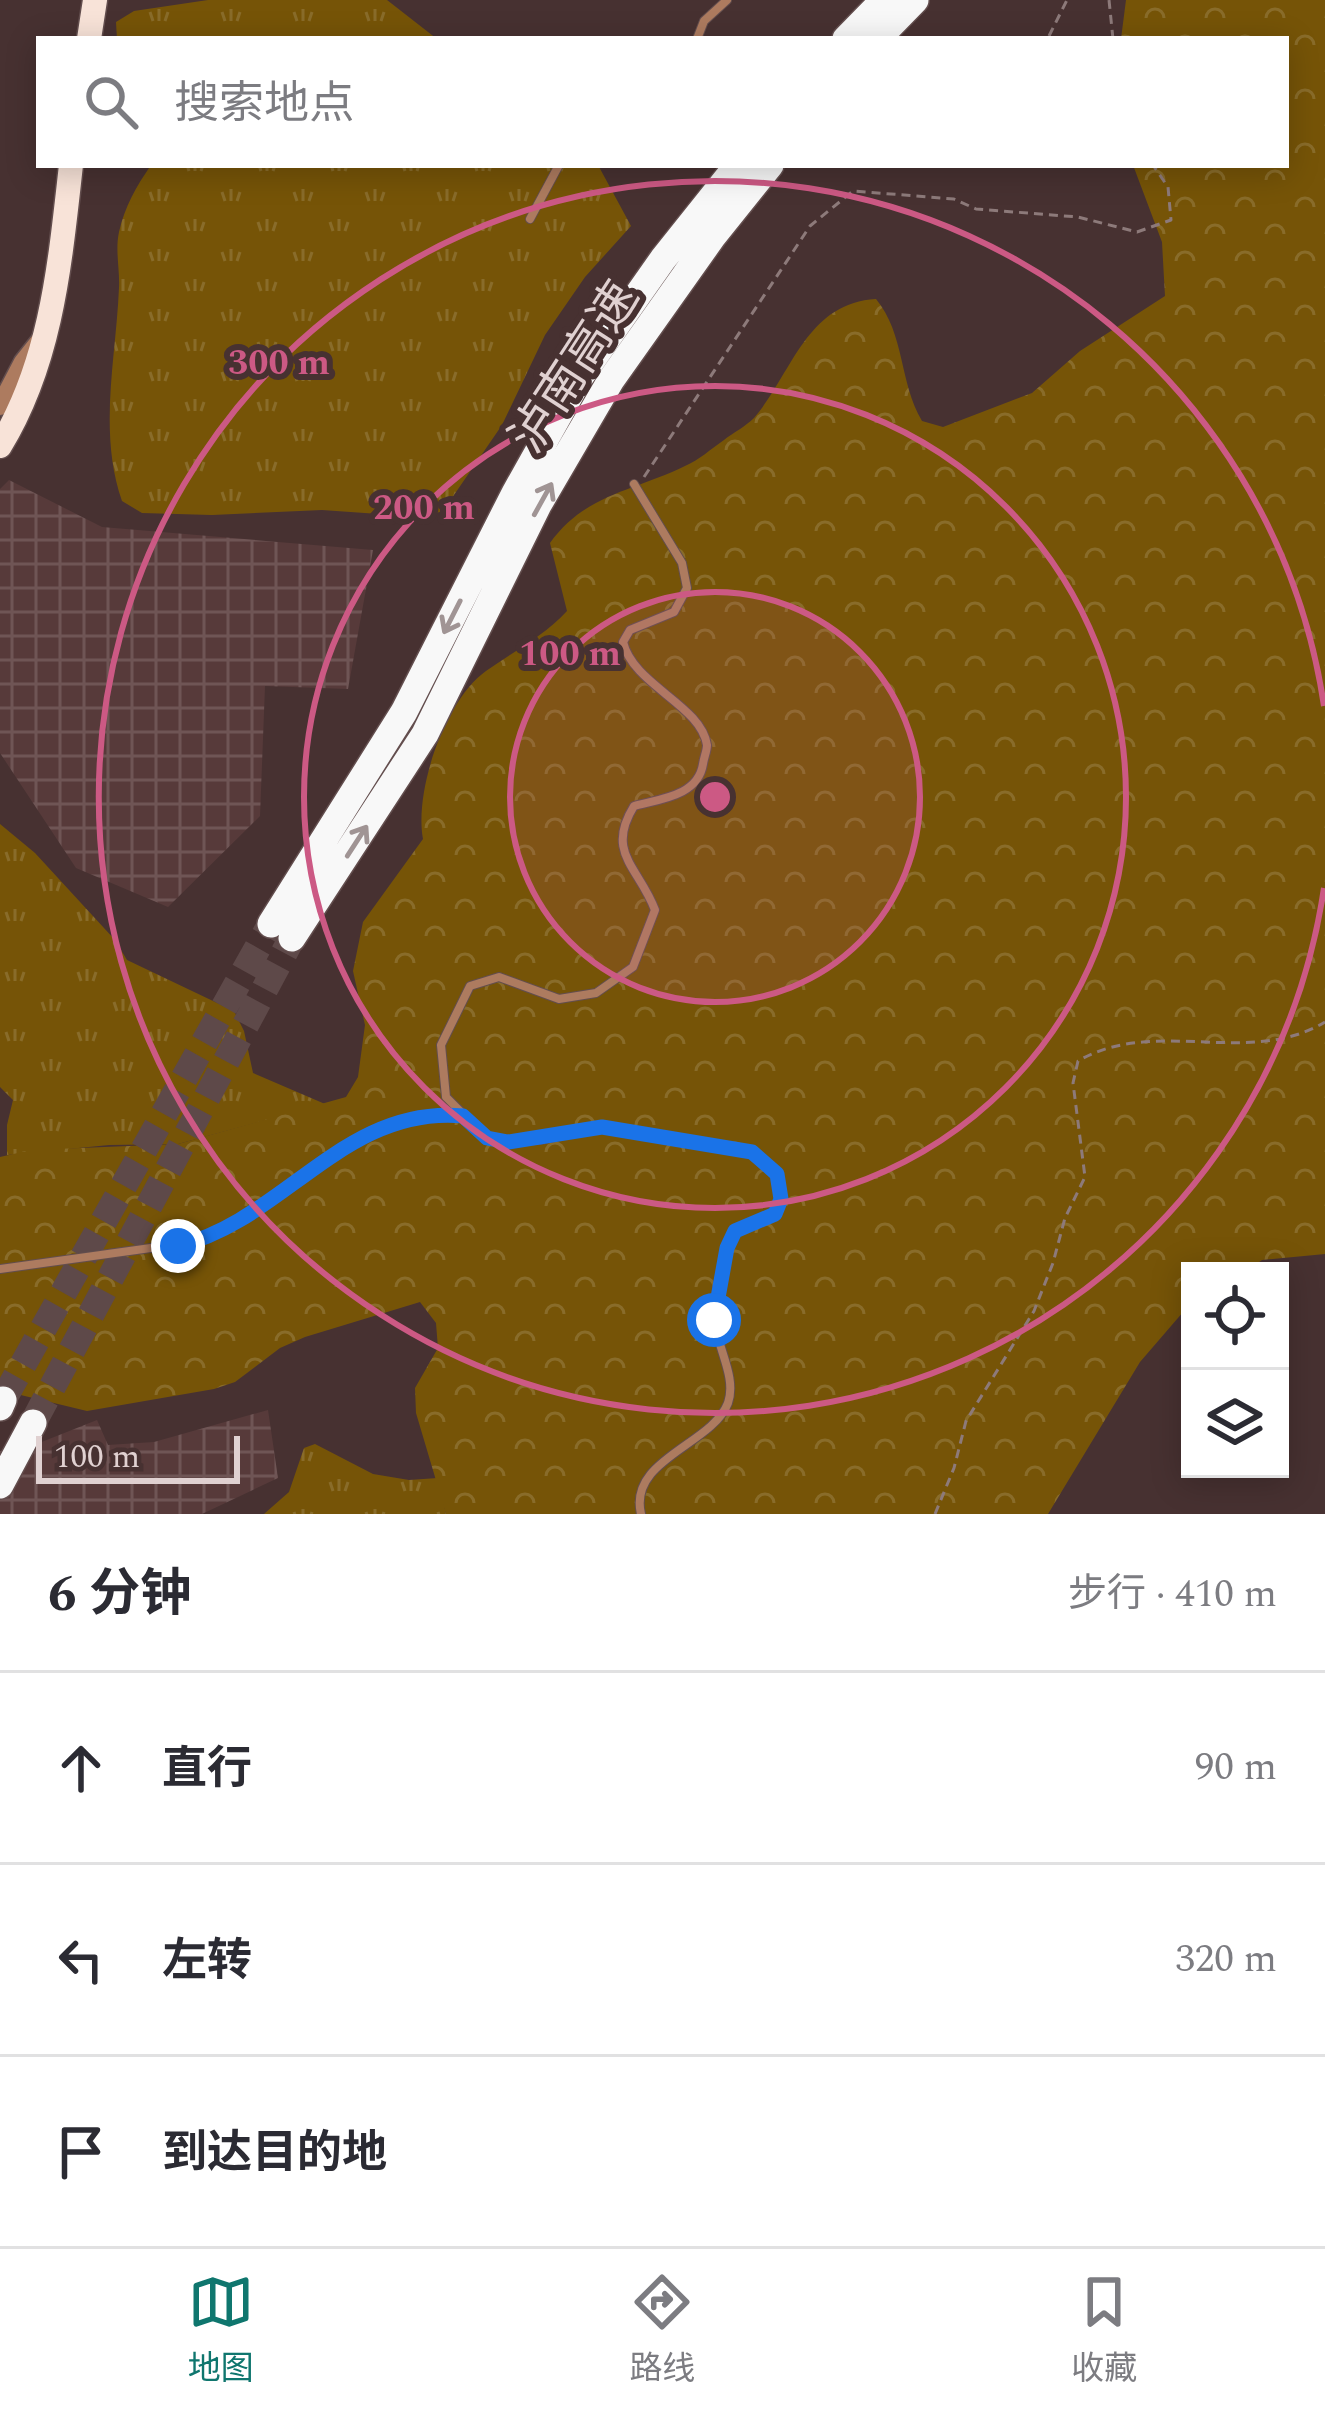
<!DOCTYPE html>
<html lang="zh">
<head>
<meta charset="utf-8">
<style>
	body { margin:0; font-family:Spectral,"Noto Sans SC",serif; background:#f7f7f7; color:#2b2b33 }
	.controls { position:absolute; right:36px; bottom:36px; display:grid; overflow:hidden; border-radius:0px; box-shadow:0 6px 30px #0003 }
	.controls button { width:108px; height:108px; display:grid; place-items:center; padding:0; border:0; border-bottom:3px solid #e1e1e2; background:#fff; color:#2b2b33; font:60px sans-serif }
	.scale { position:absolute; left:36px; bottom:30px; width:204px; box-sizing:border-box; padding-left:12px; border:6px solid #e0d1d1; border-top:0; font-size:33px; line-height:42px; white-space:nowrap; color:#e0d1d1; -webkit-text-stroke:9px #473131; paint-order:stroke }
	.stop { position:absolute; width:36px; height:36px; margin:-27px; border:9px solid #1a73e8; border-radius:50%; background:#fff }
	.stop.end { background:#1a73e8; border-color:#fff; box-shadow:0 3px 12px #0008 }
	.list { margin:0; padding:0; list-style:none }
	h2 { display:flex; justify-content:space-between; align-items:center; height:156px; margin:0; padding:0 48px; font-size:51px }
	h2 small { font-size:39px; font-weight:400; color:#7c7c81 }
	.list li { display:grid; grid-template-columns:78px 1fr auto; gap:36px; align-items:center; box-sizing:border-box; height:192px; padding:0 48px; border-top:3px solid #e1e1e2 }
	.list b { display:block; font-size:45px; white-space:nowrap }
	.list em { font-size:39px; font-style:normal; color:#7c7c81 }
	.icon { flex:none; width:66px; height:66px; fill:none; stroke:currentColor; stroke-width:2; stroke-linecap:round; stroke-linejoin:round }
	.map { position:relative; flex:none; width:1325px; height:1514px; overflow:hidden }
	.search { position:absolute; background:#fff; box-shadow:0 6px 30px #0003; left:36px; right:36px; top:36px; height:132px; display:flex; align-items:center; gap:30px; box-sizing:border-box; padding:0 42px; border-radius:0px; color:#7c7c81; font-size:45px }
	.sheet { height:732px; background:#fff }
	nav { display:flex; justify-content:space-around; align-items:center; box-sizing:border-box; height:168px; border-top:3px solid #e1e1e2; background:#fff; font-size:33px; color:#7c7c81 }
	nav a { display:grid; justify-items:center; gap:6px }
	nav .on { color:#0f766e }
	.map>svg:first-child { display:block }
	.industrial { fill:url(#industrial-grid) }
	.grass { fill:url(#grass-tufts) }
	.forest { fill:url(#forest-crowns) }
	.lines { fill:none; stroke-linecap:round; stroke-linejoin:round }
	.motorway-tunnel { stroke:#5e4949; stroke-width:27; stroke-dasharray:27 14; stroke-linecap:butt }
	.service-casing { stroke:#634e4e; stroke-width:10 }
	.tertiary-casing { stroke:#634e4e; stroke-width:21 }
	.trunk-casing { stroke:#634e4e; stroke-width:27 }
	.motorway-casing { stroke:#634e4e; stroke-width:30 }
	.path { stroke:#8d7a7a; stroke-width:3; stroke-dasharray:9 6; stroke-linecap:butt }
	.service { stroke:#ad7b5f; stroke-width:8 }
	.tertiary { stroke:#ad7b5f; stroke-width:18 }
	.trunk { stroke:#f8e3d8; stroke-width:24 }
	.motorway { stroke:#f8f8f8; stroke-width:27 }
	.oneway { stroke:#a09494 }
	.route { stroke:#1a73e8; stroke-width:15 }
	.ring { fill:none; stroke:#cc5984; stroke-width:6 }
	.labels { text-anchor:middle; stroke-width:12; stroke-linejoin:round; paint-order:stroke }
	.street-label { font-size:48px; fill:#e0d1d1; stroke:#473131 }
	.centre { fill:#cc5984; stroke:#473131; stroke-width:6 }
	.ring-label { font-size:36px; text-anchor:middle; font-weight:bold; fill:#cc5984; stroke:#473131; stroke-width:12; stroke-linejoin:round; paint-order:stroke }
</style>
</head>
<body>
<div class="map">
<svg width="1325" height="1514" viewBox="0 0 1325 1514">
	<defs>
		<pattern id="industrial-grid" width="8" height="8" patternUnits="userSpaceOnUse" patternTransform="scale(3)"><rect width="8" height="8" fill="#573a3a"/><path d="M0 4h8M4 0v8" fill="none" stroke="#6f5555"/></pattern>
		<pattern id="grass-tufts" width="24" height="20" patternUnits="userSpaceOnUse" patternTransform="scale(3)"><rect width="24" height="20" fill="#765407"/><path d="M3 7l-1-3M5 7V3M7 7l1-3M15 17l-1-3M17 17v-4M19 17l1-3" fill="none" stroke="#896c2a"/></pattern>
		<pattern id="forest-crowns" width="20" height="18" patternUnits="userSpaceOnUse" patternTransform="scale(3)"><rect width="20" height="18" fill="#765407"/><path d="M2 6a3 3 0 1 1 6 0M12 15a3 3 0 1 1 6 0" fill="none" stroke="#896c2a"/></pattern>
	</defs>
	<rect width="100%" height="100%" fill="#473131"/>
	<path class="industrial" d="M9,480l93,47 271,23 -25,139 -83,-3 -5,130 -92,91 -92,-39 -76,-115v-264z
		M268,1410l10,68 -76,36h-202v-63l14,2 83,-33 11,25 46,-3z"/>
	<path class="grass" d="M208,0h179l50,39h-320l-1,-17 18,-11z
		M151,165h447l33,61 -46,51 -40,58 -43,90 -59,86 -21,6 -100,-7 -110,5 -70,-2 -20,-12c-24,-69 -6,-142 -3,-213 1,-19 -4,-37 0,-56 6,-26 17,-45 32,-67z
		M0,824l35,29 80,87 12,20 107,51 10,20 9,42 72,31 -147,40 -69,1 -102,10v-30l6,-25 -13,-13z
		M315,1444l58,30 36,6 29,-2 8,36h-182l25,-22 15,-44z"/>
	<path class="forest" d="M1126,0h199v1254l-63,6 -16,11h-56v33l-50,58 -92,152h-602l-30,-101 -1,-25 23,-40 -2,-25 -16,-21 -115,35 -25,11 -45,34 -21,7 -127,22 -87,-21v-233l31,-7 147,-6 168,-47 12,-20 7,-52 -12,-54 10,-49 60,-83c-9,-48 22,-139 63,-168 27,-19 58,-35 81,-60l-17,-68c35,-49 84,-52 135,-77 14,-6 26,-17 39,-26 9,-7 22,-14 30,-22 38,-44 52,-115 122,-119 29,35 23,83 46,122l21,6 89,-34 48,-42 85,-55 -3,-54 -29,-77h153v-126h-165z"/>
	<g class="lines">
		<path class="motorway-tunnel" d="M3,1400l268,-476
			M33,1423l259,-485"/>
		<defs>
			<path id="service" d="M697,39l7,-18 23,-21
				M530,219l29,-54
				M634,484l48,79 5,25 -13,24 -44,18 -7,12c10,43 78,63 84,103 0,6 -3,12 -4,19 -5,32 -43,35 -69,42 -29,47 5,61 21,104l-22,57 -37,26 -37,6 -60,-22 -29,9 -29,59 5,52 41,41 21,3 32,-1 62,-13 150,25 25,23 4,24 -6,15 -40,17c-12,24 -22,64 -20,90 2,27 22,56 13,82 -16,42 -100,56 -87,111
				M0,1269l201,-28c94,-39 146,-134 262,-125"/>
			<path id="tertiary" d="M0,406l23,-44 19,-24"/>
			<path id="trunk" d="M89,39l6,-39
				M0,446c52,-85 60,-184 71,-281"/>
			<path id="motorway" d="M846,39l38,-39
				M877,39l38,-39
				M271,924l133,-212 111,-219 65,-116 83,-118 75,-94
				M292,938l133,-204 113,-229 73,-125 102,-144 57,-71
				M0,1407l3,-7
				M0,1485l33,-62"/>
		</defs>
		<use href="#service" class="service-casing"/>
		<use href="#tertiary" class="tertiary-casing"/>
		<use href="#trunk" class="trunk-casing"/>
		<use href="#motorway" class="motorway-casing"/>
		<path class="path" d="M1109,0l4,39
			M1049,36l18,-36
			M644,477l166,-251 43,-35 101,8 22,10 102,8 59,15 34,-12 -3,-33 -15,-22
			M935,1514l19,-46 12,-47 68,-110 19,-48 12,-45 20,-41 -12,-94 5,-22c77,-45 171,7 247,-39"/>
		<use href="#service" class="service"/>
		<use href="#tertiary" class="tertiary"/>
		<use href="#trunk" class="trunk"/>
		<use href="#motorway" class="motorway"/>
	</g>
	<defs><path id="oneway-shaft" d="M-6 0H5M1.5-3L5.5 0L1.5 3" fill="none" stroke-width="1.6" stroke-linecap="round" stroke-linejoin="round" transform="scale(3)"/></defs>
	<g class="oneway">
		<use href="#oneway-shaft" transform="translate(543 499) rotate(-61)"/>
		<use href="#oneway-shaft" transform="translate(452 617) rotate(117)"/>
		<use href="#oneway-shaft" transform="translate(357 841) rotate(-57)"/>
	</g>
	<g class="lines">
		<path class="route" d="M178,1246c105,-25 166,-141 285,-130l24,22 21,4 94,-15 150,25 25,22 4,25 -6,15 -40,17 -8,17 -13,72"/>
	</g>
	<circle cx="715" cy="797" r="205" fill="#cc5984" fill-opacity=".12"/>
	<g class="ring">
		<circle cx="715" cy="797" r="205"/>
		<circle cx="715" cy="797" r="411"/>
		<path d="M1324 888A616 616 0 1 1 1324 706"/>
	</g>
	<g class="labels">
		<g class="street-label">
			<text transform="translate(573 366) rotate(-57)" y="17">泸南高速</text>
		</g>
	</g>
	<circle cx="715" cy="797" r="18" class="centre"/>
	<g class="ring-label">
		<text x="279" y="374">300 m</text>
		<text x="424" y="519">200 m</text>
		<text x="570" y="665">100 m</text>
	</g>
</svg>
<div class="controls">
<button><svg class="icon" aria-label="locate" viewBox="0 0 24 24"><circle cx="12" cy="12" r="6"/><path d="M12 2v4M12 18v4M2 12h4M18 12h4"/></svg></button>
<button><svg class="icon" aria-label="layers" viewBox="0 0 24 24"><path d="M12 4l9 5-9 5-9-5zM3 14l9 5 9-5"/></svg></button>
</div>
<div class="scale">100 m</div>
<div class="stop" style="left:714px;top:1320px"></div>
<div class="stop end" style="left:178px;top:1246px"></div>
<div class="search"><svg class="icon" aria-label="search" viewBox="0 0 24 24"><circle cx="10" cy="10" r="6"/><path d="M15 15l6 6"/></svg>搜索地点</div>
</div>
<section class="sheet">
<h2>6 分钟<small>步行 · 410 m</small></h2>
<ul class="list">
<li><svg class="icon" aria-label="ahead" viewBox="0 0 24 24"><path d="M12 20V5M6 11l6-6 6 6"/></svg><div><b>直行</b></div><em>90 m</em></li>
<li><svg class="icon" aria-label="left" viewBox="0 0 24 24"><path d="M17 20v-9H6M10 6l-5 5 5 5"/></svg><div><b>左转</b></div><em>320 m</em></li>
<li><svg class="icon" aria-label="arrive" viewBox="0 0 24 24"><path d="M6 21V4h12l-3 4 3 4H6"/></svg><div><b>到达目的地</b></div></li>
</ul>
</section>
<nav>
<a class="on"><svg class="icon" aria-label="map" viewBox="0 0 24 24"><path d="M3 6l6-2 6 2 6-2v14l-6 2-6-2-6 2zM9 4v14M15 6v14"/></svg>地图</a>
<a><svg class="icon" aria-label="directions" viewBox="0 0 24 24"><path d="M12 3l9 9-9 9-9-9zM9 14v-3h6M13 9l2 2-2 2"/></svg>路线</a>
<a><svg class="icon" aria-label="saved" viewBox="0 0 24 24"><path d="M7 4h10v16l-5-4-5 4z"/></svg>收藏</a>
</nav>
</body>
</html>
